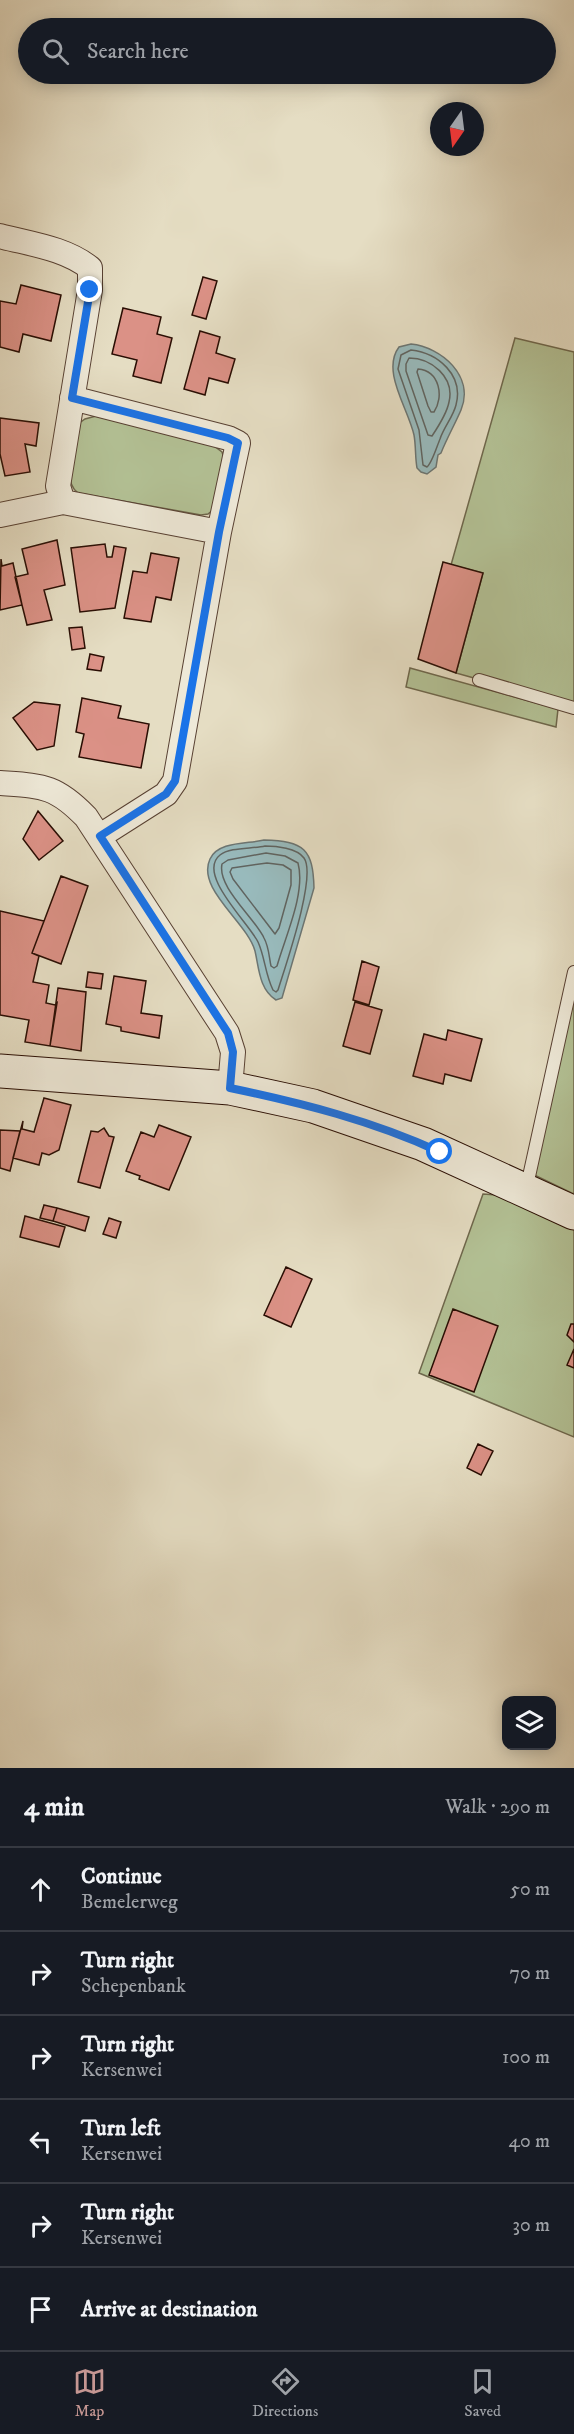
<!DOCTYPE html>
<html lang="en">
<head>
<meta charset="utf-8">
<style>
	body { margin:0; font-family:"IM FELL DW Pica",serif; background:#242831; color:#f1f3f6 }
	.controls { position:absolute; right:18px; bottom:18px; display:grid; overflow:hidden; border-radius:12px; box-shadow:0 3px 15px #0003 }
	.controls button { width:54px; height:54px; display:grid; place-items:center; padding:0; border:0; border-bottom:2px solid #363941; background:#171b24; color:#f1f3f6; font:30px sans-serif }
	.compass { position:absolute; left:430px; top:102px; width:54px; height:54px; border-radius:50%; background:#171b24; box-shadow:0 3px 15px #0003; rotate:194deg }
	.stop { position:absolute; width:18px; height:18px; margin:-14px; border:4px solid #1a73e8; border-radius:50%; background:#fff }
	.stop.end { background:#1a73e8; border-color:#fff; box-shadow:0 2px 6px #0008 }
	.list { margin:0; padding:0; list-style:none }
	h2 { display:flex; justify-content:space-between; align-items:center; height:78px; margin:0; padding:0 24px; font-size:26px }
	h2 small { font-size:20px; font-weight:400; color:#9ea1a6 }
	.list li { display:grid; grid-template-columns:39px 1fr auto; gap:18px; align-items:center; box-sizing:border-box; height:84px; padding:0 24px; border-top:2px solid #363941 }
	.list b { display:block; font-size:22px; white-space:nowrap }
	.list p { margin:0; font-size:20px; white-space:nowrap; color:#9ea1a6 }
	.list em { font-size:20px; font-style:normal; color:#9ea1a6 }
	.icon { flex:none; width:33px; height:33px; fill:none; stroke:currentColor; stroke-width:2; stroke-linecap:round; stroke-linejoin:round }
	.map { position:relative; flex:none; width:574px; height:1768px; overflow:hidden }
	.search { position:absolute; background:#171b24; box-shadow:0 3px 15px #0003; left:18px; right:18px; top:18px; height:66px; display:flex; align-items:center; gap:15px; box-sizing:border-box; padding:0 21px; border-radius:33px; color:#9ea1a6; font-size:22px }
	.sheet { height:582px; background:#171b24 }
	nav { display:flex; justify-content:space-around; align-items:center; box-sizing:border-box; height:84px; border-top:2px solid #363941; background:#171b24; font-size:16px; color:#9ea1a6 }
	nav a { display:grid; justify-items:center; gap:3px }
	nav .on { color:#c59692 }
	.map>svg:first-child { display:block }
	.green { fill:#b3c195; stroke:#6e674c; stroke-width:1.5 }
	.water { fill:#98babc; stroke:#6c7572; stroke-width:1.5 }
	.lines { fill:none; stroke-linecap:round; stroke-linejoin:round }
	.shore { stroke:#606460; stroke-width:1.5 }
	.building { fill:#db9186; stroke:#290d03; stroke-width:1.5 }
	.lane-casing { stroke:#584133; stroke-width:14 }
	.street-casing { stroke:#584133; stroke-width:26 }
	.secondary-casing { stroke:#290d03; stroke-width:35 }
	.lane { stroke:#eee9d8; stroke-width:12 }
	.street { stroke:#eee9d8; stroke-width:24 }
	.secondary { stroke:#eee9d8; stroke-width:33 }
	.route { stroke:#1a73e8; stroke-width:8 }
</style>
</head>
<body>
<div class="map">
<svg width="574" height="1768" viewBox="0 0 574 1768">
	<rect width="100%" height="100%" fill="#e5ddc3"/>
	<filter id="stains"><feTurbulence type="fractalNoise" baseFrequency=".00333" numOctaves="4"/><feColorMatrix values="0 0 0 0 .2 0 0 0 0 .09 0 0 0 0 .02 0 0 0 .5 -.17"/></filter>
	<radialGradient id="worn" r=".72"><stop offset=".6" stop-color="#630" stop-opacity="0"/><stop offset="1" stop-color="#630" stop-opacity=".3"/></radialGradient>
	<path class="green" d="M515,338l59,14v354l-118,-33 27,-100 -32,-8z
		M96,416l118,30 8,6 3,9 -11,48 -6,5 -7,1 -123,-22c-18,-14 -3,-49 0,-69l7,-5z
		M410,668l148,41 -2,18 -150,-40z
		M574,993v201l-48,-23z
		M483,1194l14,1 77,34v208l-155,-64z"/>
	<path class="water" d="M411,344c30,3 64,32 50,66 -6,14 -14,28 -20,43l-3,2 -2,12 -9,7 -6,-2 -4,-4c-2,-11 -1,-22 -3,-33 -6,-27 -33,-64 -15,-88z
		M264,840c40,1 49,9 50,48l-32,110 -6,2c-17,-11 -17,-32 -21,-49 -8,-29 -59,-62 -45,-92 8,-18 38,-15 54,-19z"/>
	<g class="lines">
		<path class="shore" d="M411,350c27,3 53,25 45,55 -3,12 -12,22 -16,34 -3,7 -8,24 -13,28l-4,-2 -4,-35 -21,-61 3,-14z
			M409,358c22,0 46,19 40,44 -2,11 -11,25 -17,34l-4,-1 -22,-64v-7z
			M418,369c22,2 26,28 16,43h-3l-3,-6 -11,-34z
			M265,846c11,0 32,2 39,12 13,18 -19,109 -26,132l-2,2 -3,-2c-8,-16 -8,-33 -15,-48 -9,-19 -62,-68 -38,-87 10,-8 32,-6 45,-9z
			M266,853l19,3 13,7c8,30 -13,74 -21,103l-3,2 -3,-2c-2,-9 -2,-19 -7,-28 -10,-21 -47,-51 -42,-74l6,-4z
			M267,863l16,2 8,5v15l-12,43 -4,6 -42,-55 -3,-7 2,-4z"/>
	</g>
	<path class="building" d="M203,277l14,4 -11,38 -14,-4z
		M21,285l40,10 -10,46 -28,-7 -4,18 -19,-5v-46l16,3z
		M123,308l38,9 -4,17 15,4 -11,45 -28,-7 4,-16 -25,-6z
		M200,331l20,6 -4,16 19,6 -7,24 -19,-5 -4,17 -21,-6z
		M0,418l39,5 -3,23 -11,-2 5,28 -25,4 -5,-22z
		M57,540l8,45 -21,5 8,30 -25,5 -12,-48 13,-3 -6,-25z
		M105,544l2,13h5l2,-11 12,2 -11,60 -35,4 -9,-64z
		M151,553l28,5 -8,42 -15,-3 -5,25 -27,-4 9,-47 14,2z
		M1,559l1,7 11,-3 9,42 -22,5z
		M443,562l40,11 -27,100 -38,-14z
		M82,627l3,21 -13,2 -3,-22z
		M90,654l14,3 -3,14 -14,-2z
		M82,698l39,8 -3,12 31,6 -8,44 -62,-11 5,-23 -8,-2z
		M34,702l26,3 -6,41 -17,4 -24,-32z
		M38,811l25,30 -24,19 -16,-21z
		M61,876l27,10 -27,78 -29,-11z
		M0,911l44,10 -12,32 7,3 -6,26 16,3 -3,18 9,2 2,-2 -7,43 -25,-4 4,-22 -29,-5z
		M362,961l17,6 -10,38 -16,-5z
		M88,972l15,2 -2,15 -15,-2z
		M114,976l32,5 -5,32 21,3 -3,22 -38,-7v-4l-15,-3z
		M58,988l28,4 -5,59 -31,-5z
		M355,1002l27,8 -12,44 -27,-8z
		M448,1030l34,9 -11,42 -26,-7 -2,10 -30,-8 11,-42 22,6z
		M44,1098l27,7 -12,45 -10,5 -7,-2 -3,12 -26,-7 10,-37 -1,8 12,3z
		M159,1125l32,12 -22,53 -30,-11 1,-3 -14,-5 15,-39 13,5z
		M104,1128l5,8 5,1 -14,51 -22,-6 13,-51 7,1z
		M0,1130l20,1 -10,40 -10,-3z
		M44,1205l13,3 -4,13 -13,-3z
		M57,1208l32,9 -4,14 -32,-10z
		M25,1216l40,11 -6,20 -39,-10z
		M109,1218l12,4 -5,16 -13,-4z
		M286,1267l26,12 -21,48 -27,-12z
		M453,1309l45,17 -24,66 -45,-17z
		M571,1324h3v18l-7,-7z
		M574,1349v19l-7,-3z
		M478,1444l15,7 -12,24 -14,-7z"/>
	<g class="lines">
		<defs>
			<path id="lane" d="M479,680l95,28
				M526,1190l48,-218"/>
			<path id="street" d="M0,236c30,8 65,12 90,32v22l-32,196 5,16
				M72,398l156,40 10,5 -19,89 -44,249 -9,13 -66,42
				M0,515l63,-13 156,30
				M0,783c42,3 55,2 86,34l141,216 6,19 -3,36"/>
			<path id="secondary" d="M0,1071l230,17 83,18 110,38 151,69"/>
		</defs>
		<use href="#lane" class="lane-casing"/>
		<use href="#street" class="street-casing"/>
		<use href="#secondary" class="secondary-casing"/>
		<use href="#lane" class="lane"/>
		<use href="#street" class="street"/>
		<use href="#secondary" class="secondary"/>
	</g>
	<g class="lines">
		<path class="route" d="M90,290l-18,108 156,40 10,5 -19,89 -44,249 -9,13 -66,42 128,197 5,19 -3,36c72,15 143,33 210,64"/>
	</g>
	<rect width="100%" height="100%" filter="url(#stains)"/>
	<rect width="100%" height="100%" fill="url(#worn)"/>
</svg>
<div class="controls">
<button><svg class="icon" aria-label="layers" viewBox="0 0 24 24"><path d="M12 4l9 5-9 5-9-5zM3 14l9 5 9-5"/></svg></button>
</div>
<svg class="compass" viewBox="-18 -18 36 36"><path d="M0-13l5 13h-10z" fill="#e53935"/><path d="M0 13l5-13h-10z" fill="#9ea1a6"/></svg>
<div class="stop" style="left:440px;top:1152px"></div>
<div class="stop end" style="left:90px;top:290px"></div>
<div class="search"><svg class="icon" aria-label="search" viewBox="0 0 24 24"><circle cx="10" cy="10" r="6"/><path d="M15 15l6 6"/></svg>Search here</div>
</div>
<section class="sheet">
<h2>4 min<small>Walk · 290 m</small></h2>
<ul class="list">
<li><svg class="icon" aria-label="ahead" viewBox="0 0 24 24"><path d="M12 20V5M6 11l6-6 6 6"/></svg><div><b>Continue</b><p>Bemelerweg</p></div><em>50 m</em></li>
<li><svg class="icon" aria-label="right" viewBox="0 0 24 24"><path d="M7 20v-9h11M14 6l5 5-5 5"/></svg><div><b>Turn right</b><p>Schepenbank</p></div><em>70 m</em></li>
<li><svg class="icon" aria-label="right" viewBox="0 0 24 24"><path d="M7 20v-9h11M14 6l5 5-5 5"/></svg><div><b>Turn right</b><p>Kersenwei</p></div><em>100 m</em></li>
<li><svg class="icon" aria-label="left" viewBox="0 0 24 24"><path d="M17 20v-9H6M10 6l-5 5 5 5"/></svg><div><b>Turn left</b><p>Kersenwei</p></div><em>40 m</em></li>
<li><svg class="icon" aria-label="right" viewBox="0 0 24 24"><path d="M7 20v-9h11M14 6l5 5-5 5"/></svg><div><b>Turn right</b><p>Kersenwei</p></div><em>30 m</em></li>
<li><svg class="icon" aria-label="arrive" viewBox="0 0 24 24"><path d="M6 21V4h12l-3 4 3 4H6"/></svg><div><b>Arrive at destination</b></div></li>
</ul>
</section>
<nav>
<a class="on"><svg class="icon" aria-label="map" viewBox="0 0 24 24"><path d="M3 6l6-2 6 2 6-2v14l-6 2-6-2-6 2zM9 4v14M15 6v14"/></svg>Map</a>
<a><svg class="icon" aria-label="directions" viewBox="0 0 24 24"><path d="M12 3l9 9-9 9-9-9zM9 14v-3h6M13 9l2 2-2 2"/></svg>Directions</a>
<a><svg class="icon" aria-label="saved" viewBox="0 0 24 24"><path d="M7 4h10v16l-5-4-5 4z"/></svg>Saved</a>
</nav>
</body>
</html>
